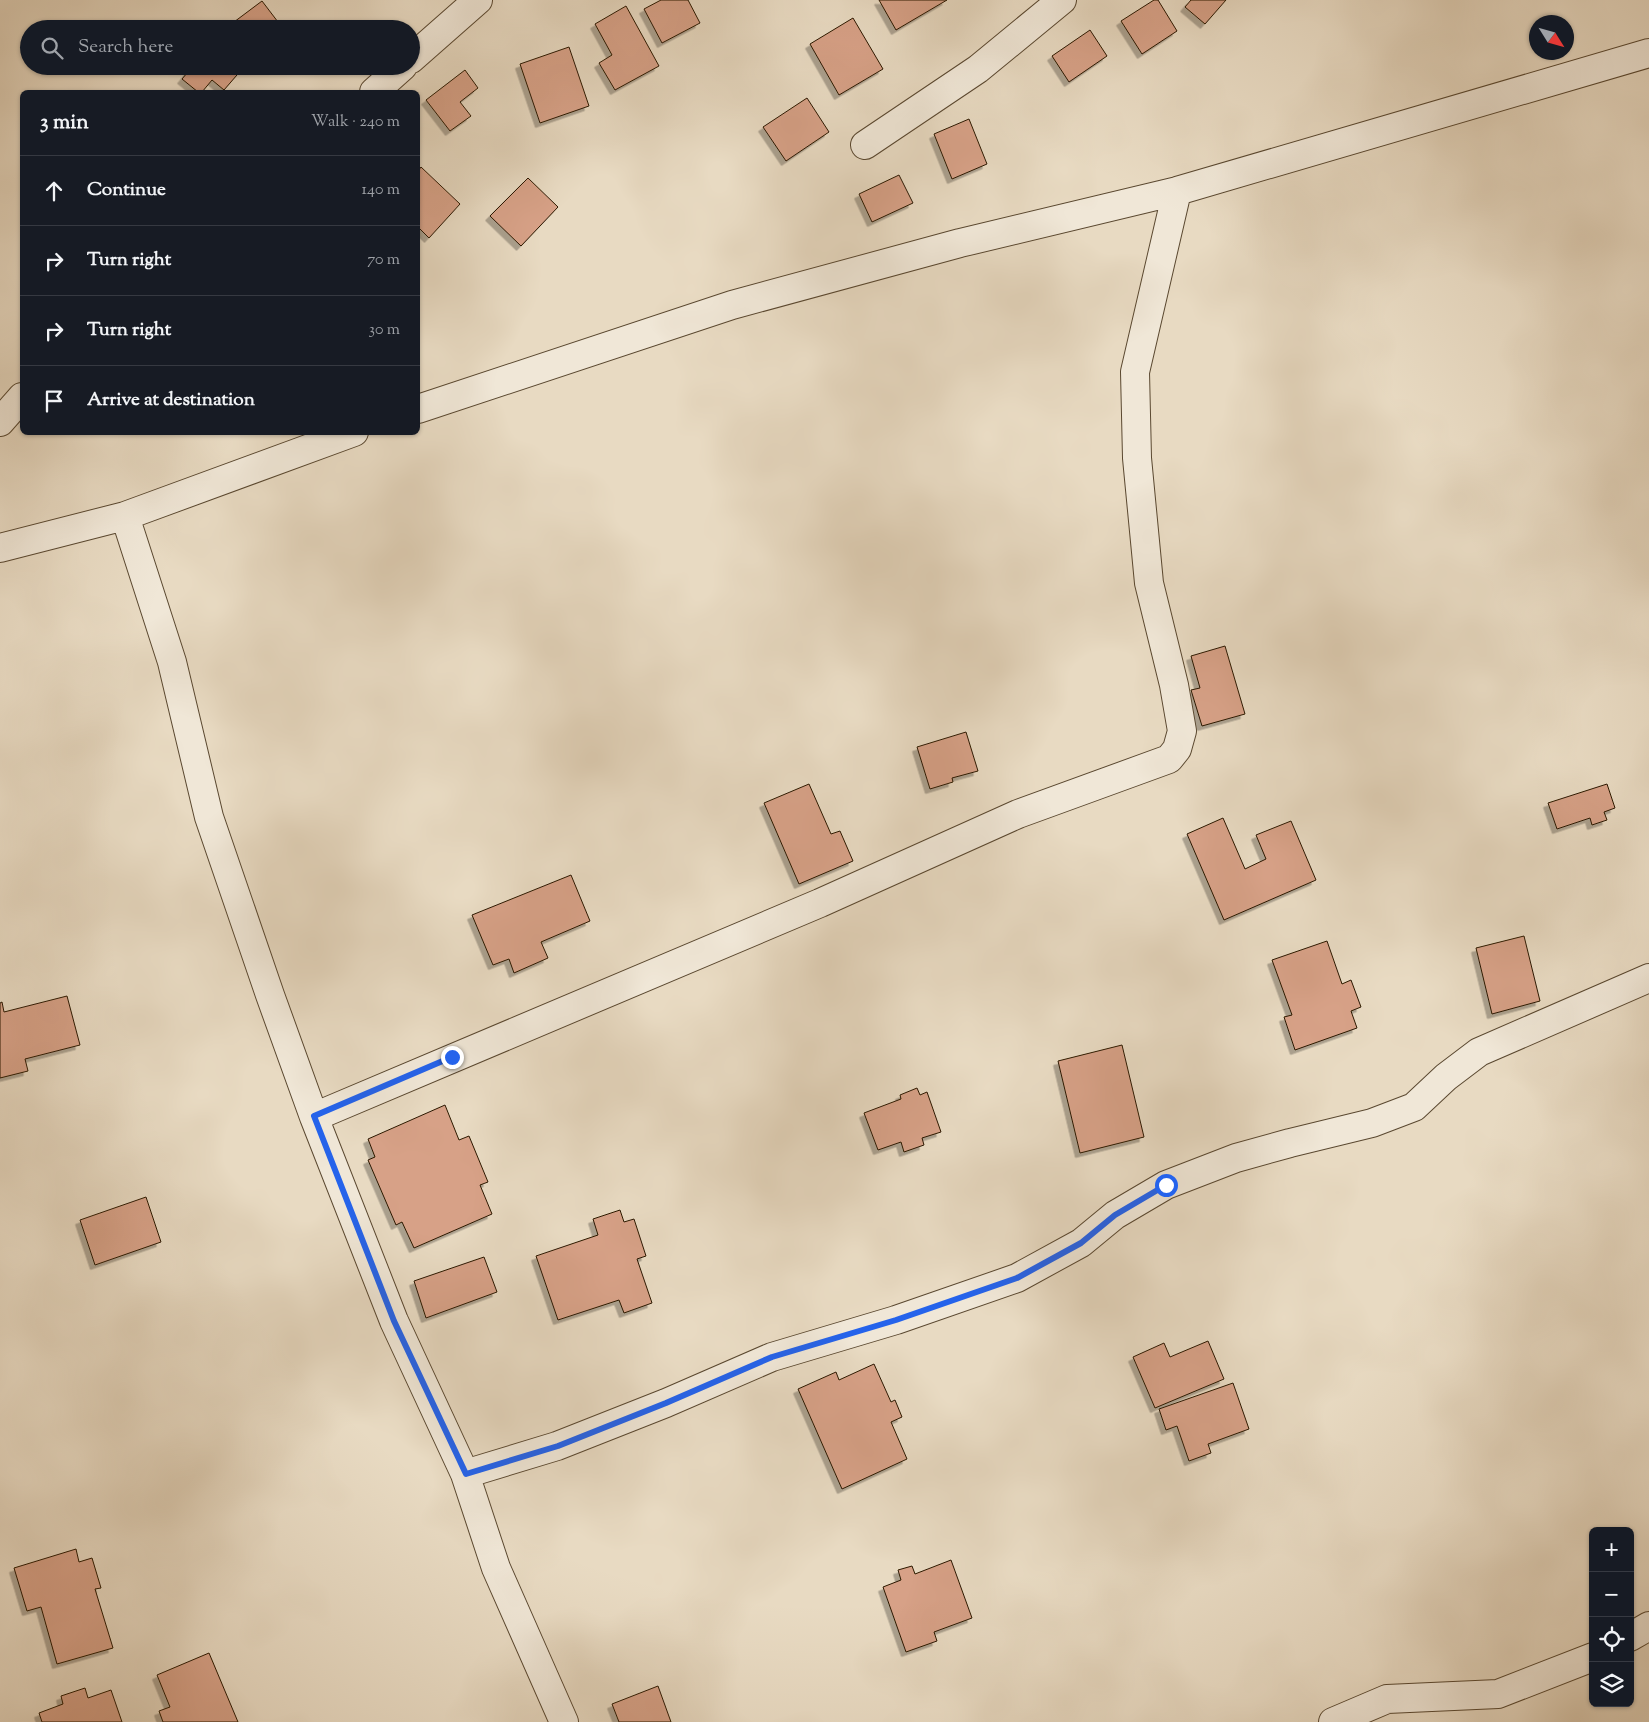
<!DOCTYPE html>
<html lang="en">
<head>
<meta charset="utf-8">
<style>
	body { margin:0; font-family:"Sorts Mill Goudy",serif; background:#20242c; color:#f1f3f6 }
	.controls { position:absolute; right:15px; bottom:15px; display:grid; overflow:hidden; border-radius:8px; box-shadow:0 1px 4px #0004 }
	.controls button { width:45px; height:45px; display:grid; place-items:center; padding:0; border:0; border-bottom:1px solid #363941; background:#171b24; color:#f1f3f6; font:25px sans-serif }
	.compass { position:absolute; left:1529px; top:15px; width:45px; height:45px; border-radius:50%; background:#171b24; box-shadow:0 1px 4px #0004; rotate:127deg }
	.stop { position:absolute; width:15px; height:15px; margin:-11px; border:4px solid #2563eb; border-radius:50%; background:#fff }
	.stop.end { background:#2563eb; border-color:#fff; box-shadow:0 1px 5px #0008 }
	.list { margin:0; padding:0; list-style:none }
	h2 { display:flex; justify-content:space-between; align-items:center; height:65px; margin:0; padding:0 20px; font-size:21px }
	h2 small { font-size:16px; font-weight:400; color:#9ea1a6 }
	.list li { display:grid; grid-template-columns:32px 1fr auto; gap:15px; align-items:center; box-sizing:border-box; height:70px; padding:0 20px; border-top:1px solid #363941 }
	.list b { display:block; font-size:19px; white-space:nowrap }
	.list em { font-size:16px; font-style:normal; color:#9ea1a6 }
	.icon { flex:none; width:28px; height:28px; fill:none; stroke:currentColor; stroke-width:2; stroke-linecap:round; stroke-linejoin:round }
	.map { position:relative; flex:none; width:1649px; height:1722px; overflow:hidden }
	.search { position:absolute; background:#171b24; box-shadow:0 1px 4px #0004; left:20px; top:20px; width:400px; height:55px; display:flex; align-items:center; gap:12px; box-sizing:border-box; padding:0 18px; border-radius:28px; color:#9ea1a6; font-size:19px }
	.panel { position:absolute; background:#171b24; box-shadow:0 1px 4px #0004; left:20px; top:90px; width:400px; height:345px; border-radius:8px }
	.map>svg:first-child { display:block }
	.building { fill:#d7a187; stroke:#2b1800; filter:url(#shadow) }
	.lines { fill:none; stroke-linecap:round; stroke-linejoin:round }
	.street-casing { stroke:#5a4830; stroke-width:30 }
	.street { stroke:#f0e7d7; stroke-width:28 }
	.route { stroke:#2563eb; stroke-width:6 }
</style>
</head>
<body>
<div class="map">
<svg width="1649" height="1722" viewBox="0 0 1649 1722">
	<defs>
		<filter id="shadow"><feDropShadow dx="-4.5" dy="4.5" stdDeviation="0" flood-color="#0004"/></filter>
	</defs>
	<rect width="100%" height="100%" fill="#e8dac2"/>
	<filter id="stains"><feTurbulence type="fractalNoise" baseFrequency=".004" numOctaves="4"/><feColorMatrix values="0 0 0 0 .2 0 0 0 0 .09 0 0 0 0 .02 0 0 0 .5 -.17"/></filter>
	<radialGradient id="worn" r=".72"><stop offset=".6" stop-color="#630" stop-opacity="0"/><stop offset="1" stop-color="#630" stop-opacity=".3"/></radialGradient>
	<path class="building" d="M661,0h27l12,23 -38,20 -18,-34z
		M879,0h68l-51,30z
		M1154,0h4l19,31 -35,23 -21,-33z
		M1191,0h35l-21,24 -20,-17z
		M262,1l16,21 -8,7h-31l-5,-7z
		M626,6l33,60 -44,24 -16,-27 13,-8 -17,-31z
		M853,18l30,51 -44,26 -29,-51z
		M1090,30l17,26 -38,26 -17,-26z
		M569,47l20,59 -49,17 -20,-59z
		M193,66h48l2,2 -19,22 -12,-10 -10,12h-4l-16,-13z
		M465,70l13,18 -18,14 11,14 -21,15 -24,-31z
		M807,98l22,34 -43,29 -23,-34z
		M969,119l18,45 -35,15 -18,-45z
		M421,167l39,37 -31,34 -11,-11v-56z
		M899,175l14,28 -41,19 -13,-28z
		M528,178l30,29 -37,39 -31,-30z
		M1225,646l20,68 -43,12 -11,-36 9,-2 -9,-32z
		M966,732l12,39 -26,7 1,4 -23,7 -13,-42z
		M809,784l22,50 9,-3 13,30 -54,23 -35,-81z
		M1607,784l8,24 -11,4 3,8 -15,5 -2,-7 -33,11 -9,-26z
		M1223,818l22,51 21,-10 -10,-24 35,-14 25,59 -92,40 -37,-86z
		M571,875l19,46 -49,21 7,16 -34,15 -5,-14 -16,6 -21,-50z
		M1524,936l16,65 -48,13 -16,-66z
		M1327,941l15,43 9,-4 10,27 -10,4 6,17 -62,22 -11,-33 8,-2 -20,-55z
		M67,996l13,49 -55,14 3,12 -28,7v-75l2,-1 2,10z
		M1122,1045l22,92 -64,16 -22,-92z
		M917,1088l3,7 7,-3 14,40 -19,6 2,7 -20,7 -3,-10 -23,8 -14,-37 37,-14 -1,-4z
		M445,1105l14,35 10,-4 19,46 -8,3 12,29 -78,34 -12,-26 -6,3 -28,-65 7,-3 -7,-18z
		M146,1197l15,45 -66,23 -15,-45z
		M620,1210l4,12 10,-3 12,37 -9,3 15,44 -28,10 -5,-13 -61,20 -22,-64 62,-21 -5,-16z
		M484,1257l13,35 -71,26 -12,-37z
		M1208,1341l16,38 -69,29 -22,-51 31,-14 6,14z
		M874,1364l17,38 4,-2 7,17 -11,5 16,37 -65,30 -44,-100 38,-17 3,8z
		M1233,1383l16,46 -41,15 3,9 -22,8 -12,-35 -11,4 -7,-21z
		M76,1549l3,13 13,-4 9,30 -6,1 18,59 -56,16 -16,-57 -14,4 -13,-43z
		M951,1560l21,58 -38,14 3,9 -31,11 -23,-65 18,-7 -3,-10 14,-4 3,8z
		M209,1653l29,69h-75l-4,-11 11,-4 -13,-32z
		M658,1686l13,36h-52l-7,-18z
		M85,1688l3,10 23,-8 11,32h-80l-3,-9 24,-9 -2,-8z"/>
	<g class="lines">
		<defs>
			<path id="street" d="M411,59l67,-59
				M374,92l29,-26
				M865,145l113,-76 84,-69
				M418,409l314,-104 228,-62 217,-52 472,-138
				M0,422l22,-25
				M125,516l47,146 37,155 61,178 44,122 80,204 71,153 31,94 68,154
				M0,548l125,-32 229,-84
				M314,1117l506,-214 198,-89 151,-55 8,-10 5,-18 -8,-46 -25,-102 -12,-125 -2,-86 42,-181
				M465,1474l92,-28 109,-43 106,-46 124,-37 121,-42 64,-35 34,-28 51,-30 70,-27 54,-15 82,-20 42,-16 32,-30 33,-25 170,-74
				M1630,1637l19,-11
				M1333,1722l54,-23 111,-5 95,-37"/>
		</defs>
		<use href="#street" class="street-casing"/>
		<use href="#street" class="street"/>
	</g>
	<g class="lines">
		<path class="route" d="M452,1057l-138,59 80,205 72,153 92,-28 108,-43 106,-46 124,-37 121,-42 64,-35 34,-28 51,-30"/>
	</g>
	<rect width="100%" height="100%" filter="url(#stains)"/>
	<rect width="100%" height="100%" fill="url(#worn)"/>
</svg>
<div class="controls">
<button>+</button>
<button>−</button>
<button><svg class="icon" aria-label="locate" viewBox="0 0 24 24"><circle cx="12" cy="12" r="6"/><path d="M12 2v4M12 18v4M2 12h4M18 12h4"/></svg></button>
<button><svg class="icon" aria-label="layers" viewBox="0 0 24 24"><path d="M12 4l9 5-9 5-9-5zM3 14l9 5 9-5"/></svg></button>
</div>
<svg class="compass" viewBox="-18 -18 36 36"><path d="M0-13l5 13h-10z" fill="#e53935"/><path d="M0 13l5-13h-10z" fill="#9ea1a6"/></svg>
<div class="stop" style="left:1166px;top:1185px"></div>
<div class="stop end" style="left:452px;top:1057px"></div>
<div class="search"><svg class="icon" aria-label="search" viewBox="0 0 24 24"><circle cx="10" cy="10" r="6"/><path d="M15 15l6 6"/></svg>Search here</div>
<section class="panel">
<h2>3 min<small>Walk · 240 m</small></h2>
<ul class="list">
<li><svg class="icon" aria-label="ahead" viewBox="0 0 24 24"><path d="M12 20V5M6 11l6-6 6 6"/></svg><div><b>Continue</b></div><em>140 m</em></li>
<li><svg class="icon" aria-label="right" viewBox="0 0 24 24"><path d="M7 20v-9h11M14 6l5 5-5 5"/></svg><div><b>Turn right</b></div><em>70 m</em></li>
<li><svg class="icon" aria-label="right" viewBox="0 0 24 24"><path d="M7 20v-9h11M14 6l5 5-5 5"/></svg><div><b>Turn right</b></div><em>30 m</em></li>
<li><svg class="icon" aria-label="arrive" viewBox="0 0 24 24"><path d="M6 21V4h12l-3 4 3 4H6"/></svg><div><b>Arrive at destination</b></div></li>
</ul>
</section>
</div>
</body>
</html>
